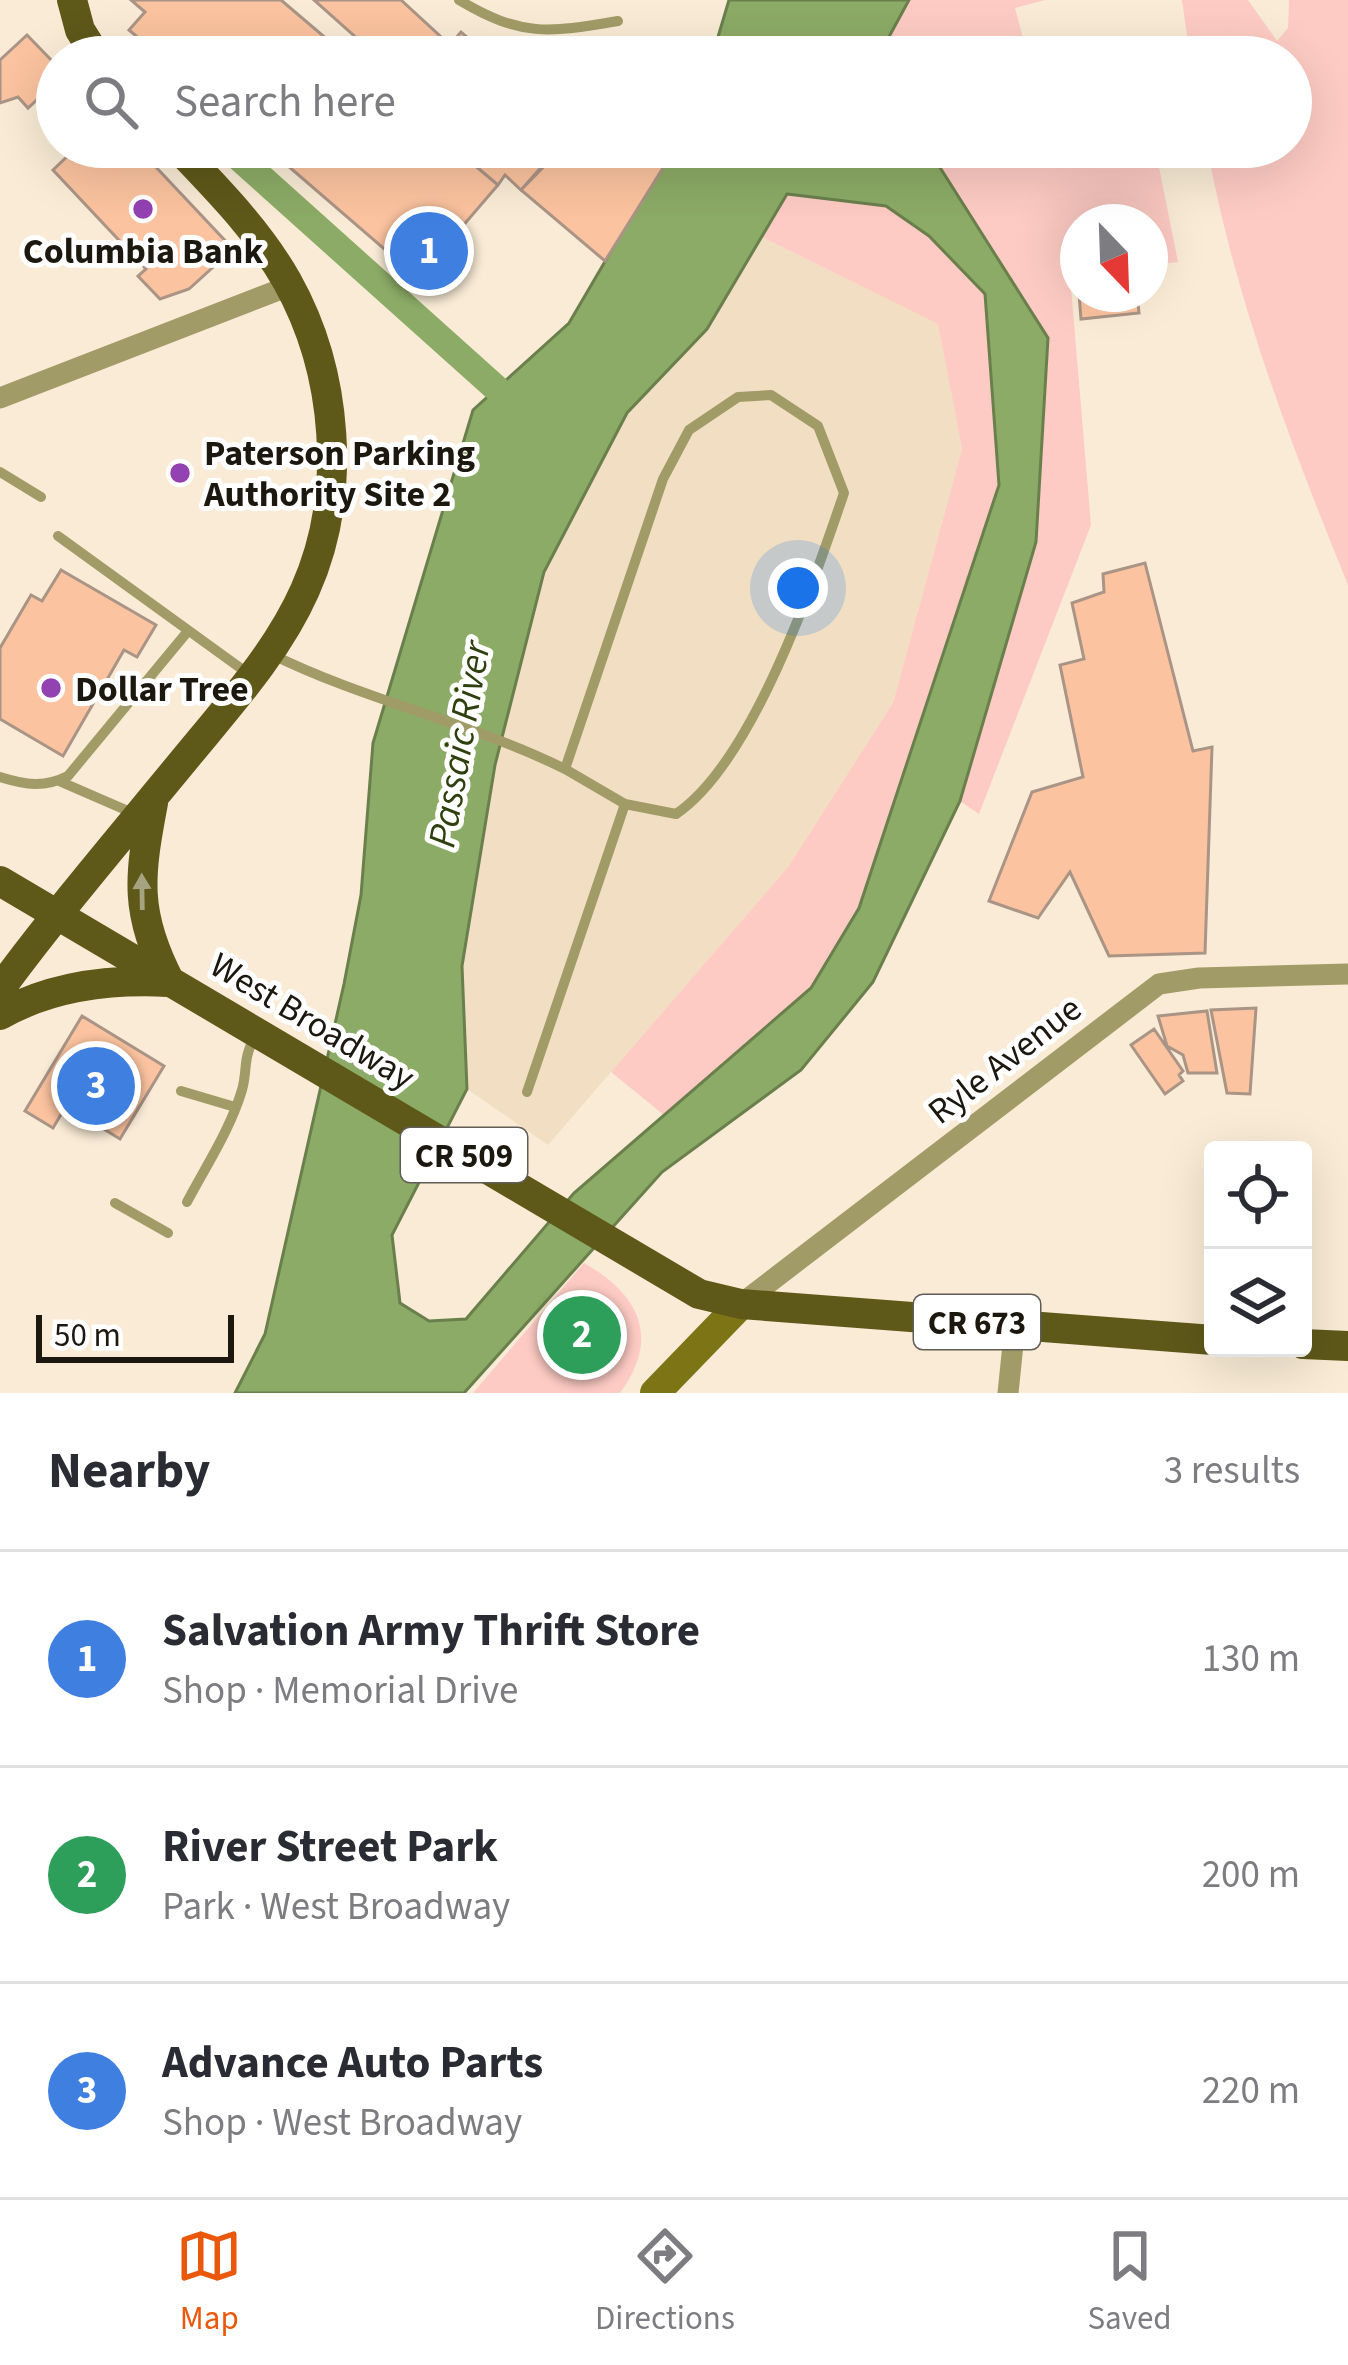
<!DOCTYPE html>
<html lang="en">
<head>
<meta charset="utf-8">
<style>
	body { margin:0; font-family:"Source Sans 3",sans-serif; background:#f2f2f3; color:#2b2b33 }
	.controls { position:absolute; right:36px; bottom:36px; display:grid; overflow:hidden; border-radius:12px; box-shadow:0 12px 48px #0002 }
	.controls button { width:108px; height:108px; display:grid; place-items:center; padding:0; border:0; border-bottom:3px solid #e1e1e2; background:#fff; color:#2b2b33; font:60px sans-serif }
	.compass { position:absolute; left:1060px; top:204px; width:108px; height:108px; border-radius:50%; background:#fff; box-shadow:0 12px 48px #0002; rotate:157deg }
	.scale { position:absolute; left:36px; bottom:30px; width:198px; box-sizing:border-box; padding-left:12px; border:6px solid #1c170f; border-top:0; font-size:33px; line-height:42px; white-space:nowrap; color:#1c170f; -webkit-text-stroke:9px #fff; paint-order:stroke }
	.you { position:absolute; left:798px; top:588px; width:42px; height:42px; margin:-30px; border:9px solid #fff; border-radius:50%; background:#1a73e8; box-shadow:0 0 0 18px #1a73e833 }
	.badge { display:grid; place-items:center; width:78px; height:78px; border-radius:50%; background:#ea580c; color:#fff; font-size:39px; font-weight:700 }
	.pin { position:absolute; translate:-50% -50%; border:6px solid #fff; box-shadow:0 3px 12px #0006 }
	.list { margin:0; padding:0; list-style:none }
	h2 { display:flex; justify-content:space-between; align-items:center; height:156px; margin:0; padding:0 48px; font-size:51px }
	h2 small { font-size:39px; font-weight:400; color:#7c7c81 }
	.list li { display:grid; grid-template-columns:78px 1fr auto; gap:36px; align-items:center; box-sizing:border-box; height:216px; padding:0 48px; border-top:3px solid #e1e1e2 }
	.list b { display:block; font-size:45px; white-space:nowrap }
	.list p { margin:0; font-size:39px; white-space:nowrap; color:#7c7c81 }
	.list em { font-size:39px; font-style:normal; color:#7c7c81 }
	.icon { flex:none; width:66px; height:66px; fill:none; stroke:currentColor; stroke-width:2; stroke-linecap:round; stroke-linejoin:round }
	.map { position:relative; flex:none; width:1348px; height:1393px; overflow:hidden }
	.search { position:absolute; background:#fff; box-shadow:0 12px 48px #0002; left:36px; right:36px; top:36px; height:132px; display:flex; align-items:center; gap:30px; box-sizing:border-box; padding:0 42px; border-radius:66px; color:#7c7c81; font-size:45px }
	.sheet { height:804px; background:#fff }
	nav { display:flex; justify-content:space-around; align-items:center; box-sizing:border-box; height:168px; border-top:3px solid #e1e1e2; background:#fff; font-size:33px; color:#7c7c81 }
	nav a { display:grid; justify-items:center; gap:6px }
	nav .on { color:#ea580c }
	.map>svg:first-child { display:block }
	.built { fill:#f2dfc3 }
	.green { fill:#fdcbc3 }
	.water { fill:#8cab66; stroke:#6a7f4c; stroke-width:3; fill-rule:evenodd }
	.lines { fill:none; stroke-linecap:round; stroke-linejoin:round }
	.canal { stroke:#8cab66; stroke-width:27 }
	.building { fill:#fbc39f; stroke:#aa9486; stroke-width:3 }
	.lane { stroke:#a19c67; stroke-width:10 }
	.street { stroke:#a19c67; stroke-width:21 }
	.secondary { stroke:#7d7415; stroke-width:30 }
	.primary { stroke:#5e5819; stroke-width:30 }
	.oneway { fill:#a6a380 }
	.poi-dot { fill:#9342b2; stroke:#fff; stroke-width:4.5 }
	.labels { text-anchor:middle; stroke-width:10; stroke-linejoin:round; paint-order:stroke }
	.shield { fill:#fff; stroke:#605d57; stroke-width:3 }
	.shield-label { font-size:33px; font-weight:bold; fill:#1c170f }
	.poi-label { font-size:36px; font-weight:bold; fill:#1c170f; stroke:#fff; text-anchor:start }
	.street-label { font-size:36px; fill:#1c170f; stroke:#fff }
	.water-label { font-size:39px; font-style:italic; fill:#2d400d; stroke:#fff }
</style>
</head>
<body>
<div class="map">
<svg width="1348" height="1393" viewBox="0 0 1348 1393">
	<rect width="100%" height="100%" fill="#f9ebd5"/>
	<path class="built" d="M762,237l176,86 24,126 -69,254 -105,164 -240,278 -81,-56 -5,-123 33,-201 49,-193 83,-159 80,-84z"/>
	<path class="green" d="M909,0h136l-30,8 13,49h-150z
		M1182,0h66l29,41 11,-13 1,-28h59v585c-58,-143 -113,-286 -141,-438h84v-90h-101z
		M927,147h228l23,115 -28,3v-43h-72v53l-8,1 21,249 -112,289 -19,-13 76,-259 12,-203z
		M787,193l99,13 43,30 56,58 14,191 -140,423 -48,80 -146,128 -54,-44 177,-205 105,-164 69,-254 -24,-125 -176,-87z
		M584,1263c55,31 77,75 36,130h-147z"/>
	<path class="water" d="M729,0h180l-31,57h-166z
		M672,147h255l121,191 -12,204 -76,259 -87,181 -72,88 -139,102 -198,221h-229l30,-59 79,-350 17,-89 12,-152 100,-333 96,-87zM787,194l99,12 43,30 56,58 14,191 -140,423 -48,80 -237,205 -108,126 -37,2 -29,-18 -8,-68 75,-146 -5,-123 33,-201 49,-193 83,-159 80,-84z"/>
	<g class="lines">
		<path class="canal" d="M227,147l270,242"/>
	</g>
	<path class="building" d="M131,0h150l67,57h-187l-32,-27 16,-18z
		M314,0h87l49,45 11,-13 27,23 -110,2z
		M27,35l30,31v15l-29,27 -10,-11 -18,6v-43z
		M77,147h60l96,102 -44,40 -29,10 -22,-23 8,-7 -93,-99z
		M266,147h187l45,38 -80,93z
		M453,147h106l-38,43 -16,-15 -7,10z
		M676,147l-71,114 -84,-71 42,-43z
		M1079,294h58l2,19 -58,6z
		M1145,563l48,188 19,-4 -7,206 -96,3 -39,-84 -32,46 -49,-17 43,-109 51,-15 -23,-112 24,-6 -12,-56 32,-11 -1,-18z
		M61,570l95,55 -19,32 -13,-7 -61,106 -63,-37v-71l31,-53 11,6z
		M1256,1008l-6,86 -23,-1 -16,-83z
		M1207,1011l10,62h-29l-5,-18 -16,-9 -9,-30z
		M82,1016l82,50 -44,73 -54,-33 -13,22 -28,-17z
		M1154,1029l29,42 -4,4 4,6 -18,13 -34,-49z"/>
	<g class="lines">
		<path class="lane" d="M459,0c62,37 89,33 159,21
			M0,472l41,25
			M58,536l192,139
			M271,654c95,47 199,68 294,115l98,-290 26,-49 49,-33 33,-2 47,31 26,67c-30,88 -91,269 -168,321l-51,-10 -60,-35
			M0,777c26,8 44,11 68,-1l120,-145
			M59,781l76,33
			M181,1091l54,16
			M527,1092l98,-288
			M187,1202c19,-36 43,-72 55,-112 6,-22 0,-29 13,-54
			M115,1203l53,30"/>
		<path class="street" d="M0,398l289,-112
			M741,1304l418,-320 40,-6 149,-4
			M1008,1393l7,-68"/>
		<path class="secondary" d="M655,1393l86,-89"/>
		<path class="primary" d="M72,0l8,30 17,27
			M153,803c-14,74 -19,110 17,179
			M0,881l699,413 42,10 472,36
			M0,989c60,-81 125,-157 189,-235 42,-51 89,-103 116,-164 43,-96 33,-218 -18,-309 -29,-51 -70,-92 -110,-134
			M0,1015c51,-29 110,-36 168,-33
			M1303,1344l45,2"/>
	</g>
	<defs><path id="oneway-solid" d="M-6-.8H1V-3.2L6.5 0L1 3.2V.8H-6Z" transform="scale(3)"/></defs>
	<use class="oneway" href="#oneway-solid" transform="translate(142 892) rotate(-91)"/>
	<g class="poi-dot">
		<circle cx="143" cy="209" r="12"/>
		<circle cx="180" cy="473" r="12"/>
		<circle cx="51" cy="688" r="12"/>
	</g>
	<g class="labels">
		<g class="shield">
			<rect x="401" y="1128" width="126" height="54" rx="9"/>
			<rect x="914" y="1295" width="126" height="54" rx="9"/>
		</g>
		<g class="shield-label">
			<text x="464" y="1167">CR 509</text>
			<text x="977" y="1334">CR 673</text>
		</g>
		<g class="poi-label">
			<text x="143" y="263" text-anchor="middle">Columbia Bank</text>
			<text x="204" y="465">Paterson Parking<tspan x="204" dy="41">Authority Site 2</tspan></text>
			<text x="75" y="701">Dollar Tree</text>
		</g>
		<g class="street-label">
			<text transform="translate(313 1020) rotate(31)" y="13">West Broadway</text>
			<text transform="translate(1004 1059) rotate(-38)" y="13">Ryle Avenue</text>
		</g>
		<g class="water-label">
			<text transform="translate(458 744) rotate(-80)" y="14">Passaic River</text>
		</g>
	</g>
</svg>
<div class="controls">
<button><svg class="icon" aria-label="locate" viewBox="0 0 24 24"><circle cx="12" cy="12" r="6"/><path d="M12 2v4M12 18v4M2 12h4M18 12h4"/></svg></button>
<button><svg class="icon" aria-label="layers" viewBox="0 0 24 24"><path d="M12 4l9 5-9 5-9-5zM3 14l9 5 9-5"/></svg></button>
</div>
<svg class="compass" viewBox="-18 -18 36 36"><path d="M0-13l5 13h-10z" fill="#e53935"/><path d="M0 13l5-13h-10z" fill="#7c7c81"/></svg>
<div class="scale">50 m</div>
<div class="you"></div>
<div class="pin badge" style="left:429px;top:251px;background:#3f7fe0">1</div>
<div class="pin badge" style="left:582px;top:1335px;background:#2e9e5b">2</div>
<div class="pin badge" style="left:96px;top:1086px;background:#3f7fe0">3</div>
<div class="search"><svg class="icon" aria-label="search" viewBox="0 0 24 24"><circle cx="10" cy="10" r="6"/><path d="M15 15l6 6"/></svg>Search here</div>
</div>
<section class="sheet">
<h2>Nearby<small>3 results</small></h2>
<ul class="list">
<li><span class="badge" style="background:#3f7fe0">1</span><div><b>Salvation Army Thrift Store</b><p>Shop · Memorial Drive</p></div><em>130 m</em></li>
<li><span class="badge" style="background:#2e9e5b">2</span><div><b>River Street Park</b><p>Park · West Broadway</p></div><em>200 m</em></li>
<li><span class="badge" style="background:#3f7fe0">3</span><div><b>Advance Auto Parts</b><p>Shop · West Broadway</p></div><em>220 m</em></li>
</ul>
</section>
<nav>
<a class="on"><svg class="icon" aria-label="map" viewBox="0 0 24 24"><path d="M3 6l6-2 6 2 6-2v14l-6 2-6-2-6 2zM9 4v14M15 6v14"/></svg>Map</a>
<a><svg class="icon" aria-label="directions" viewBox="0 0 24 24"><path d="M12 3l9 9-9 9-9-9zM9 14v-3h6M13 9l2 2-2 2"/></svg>Directions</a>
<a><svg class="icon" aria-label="saved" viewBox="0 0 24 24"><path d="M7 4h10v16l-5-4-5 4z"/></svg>Saved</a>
</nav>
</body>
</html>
